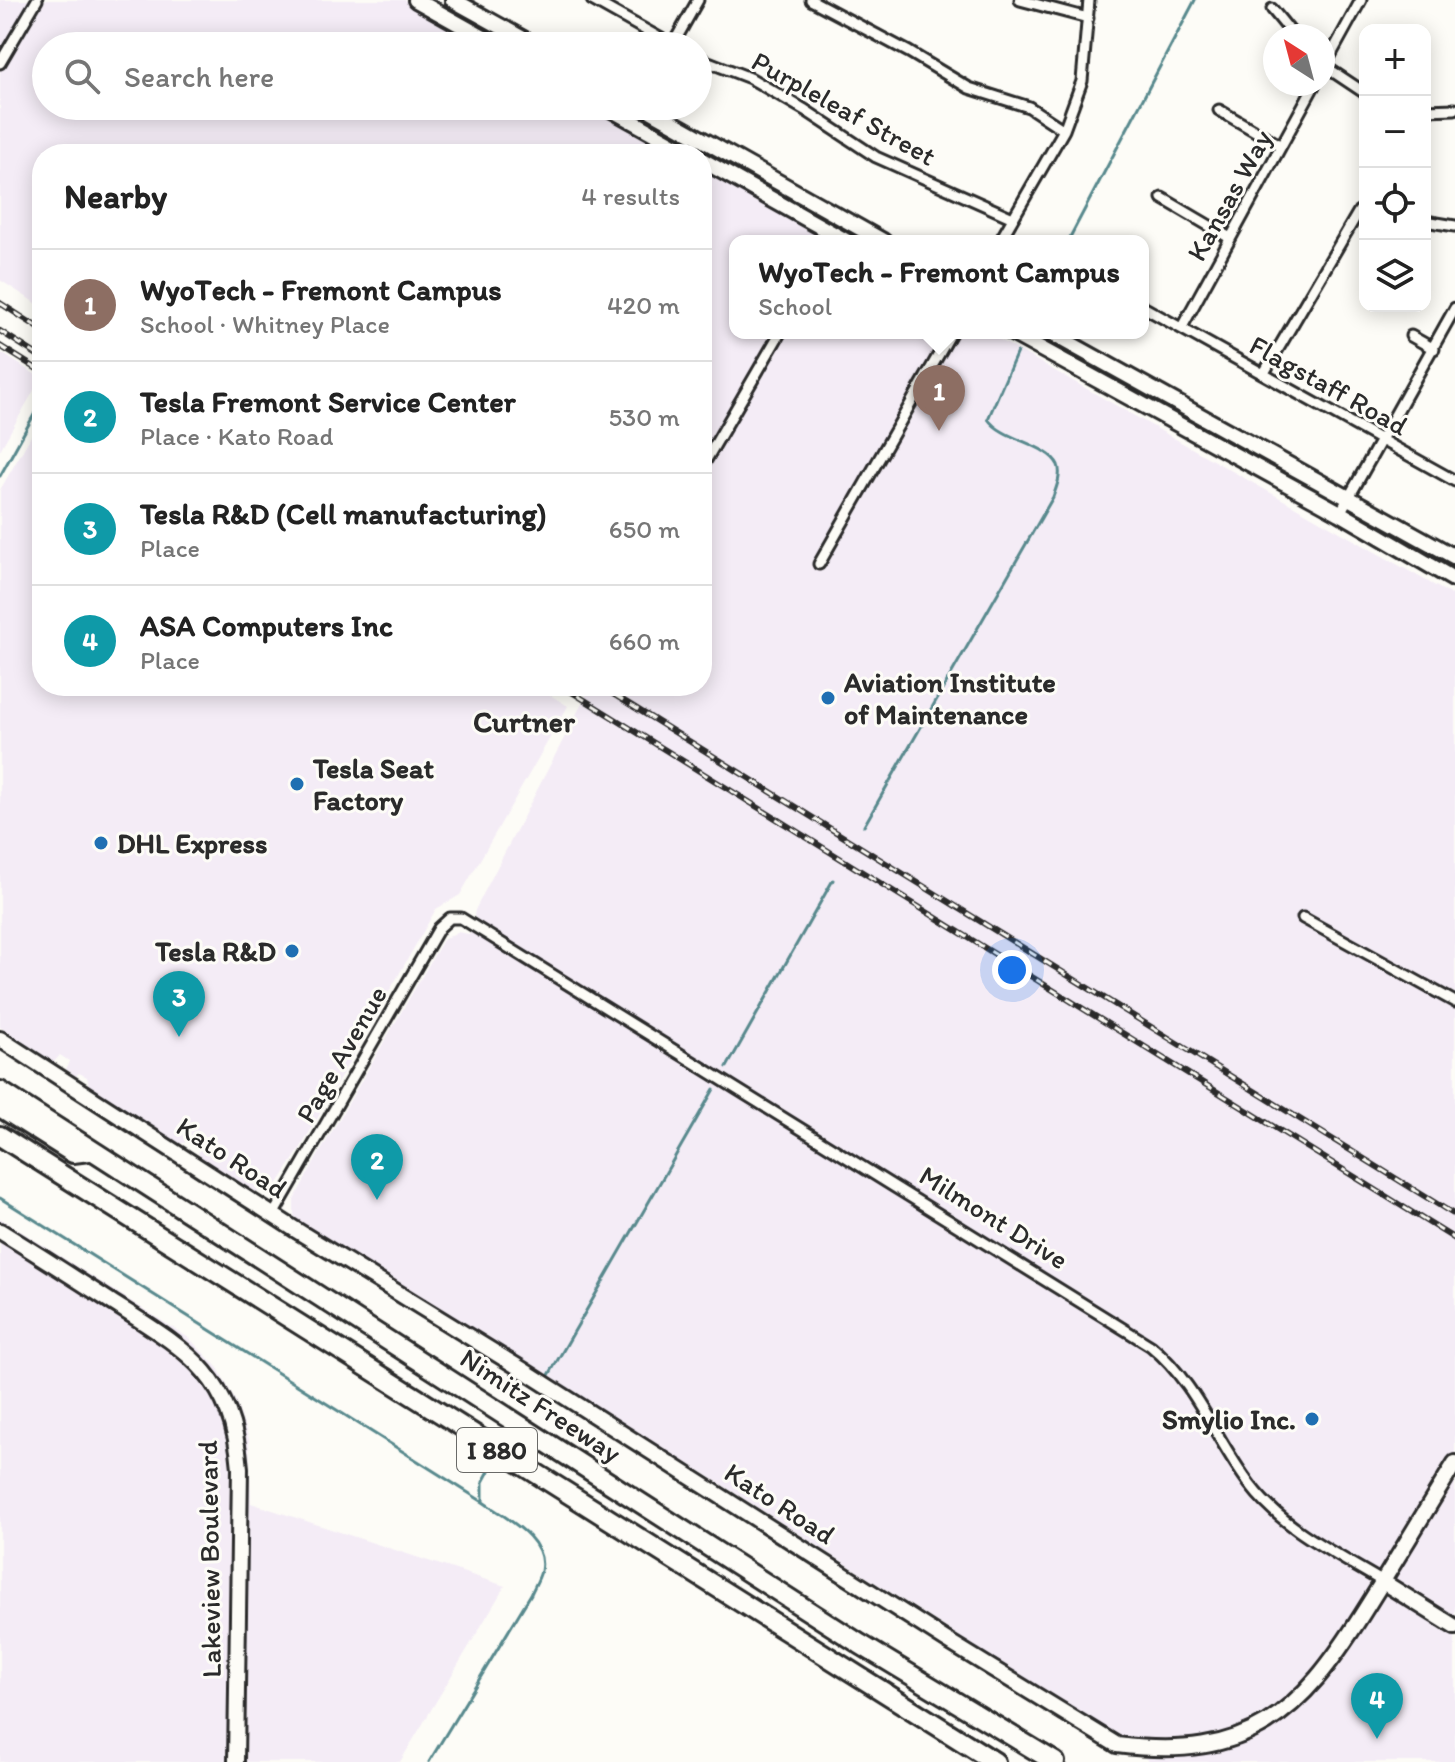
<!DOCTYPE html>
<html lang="en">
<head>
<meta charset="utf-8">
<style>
	body { margin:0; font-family:Itim,sans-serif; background:#f6f6f6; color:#222 }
	.controls { position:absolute; right:24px; top:24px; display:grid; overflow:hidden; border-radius:16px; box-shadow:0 4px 20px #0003 }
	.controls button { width:72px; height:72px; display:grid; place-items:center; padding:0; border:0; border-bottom:2px solid #e0e0e0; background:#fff; color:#222; font:40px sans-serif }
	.compass { position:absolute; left:1263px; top:24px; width:72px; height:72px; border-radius:50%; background:#fff; box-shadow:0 4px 20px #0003; rotate:324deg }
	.you { position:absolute; left:1012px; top:970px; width:28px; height:28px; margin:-20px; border:6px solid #fff; border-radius:50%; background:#1a73e8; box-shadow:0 0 0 12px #1a73e833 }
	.badge { display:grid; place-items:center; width:52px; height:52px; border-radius:50%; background:#1a73e8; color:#fff; font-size:26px; font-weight:700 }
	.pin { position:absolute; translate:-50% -66px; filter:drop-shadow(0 2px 4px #0008) }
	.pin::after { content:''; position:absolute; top:42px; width:28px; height:24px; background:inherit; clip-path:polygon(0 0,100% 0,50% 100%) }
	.popup { position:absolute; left:729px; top:235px; width:420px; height:104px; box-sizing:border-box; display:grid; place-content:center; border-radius:16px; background:#fff; filter:drop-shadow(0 2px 6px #0005); font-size:26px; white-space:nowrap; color:#767676 }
	.popup b { font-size:30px; color:#222 }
	.popup::after { content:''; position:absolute; left:50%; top:100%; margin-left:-16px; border:16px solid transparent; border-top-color:#fff }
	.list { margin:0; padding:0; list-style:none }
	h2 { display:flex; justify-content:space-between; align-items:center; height:104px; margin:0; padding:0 32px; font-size:34px }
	h2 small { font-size:26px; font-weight:400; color:#767676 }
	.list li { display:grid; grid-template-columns:52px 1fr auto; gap:24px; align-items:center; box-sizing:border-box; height:112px; padding:0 32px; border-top:2px solid #e0e0e0 }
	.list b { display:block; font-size:30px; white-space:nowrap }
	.list p { margin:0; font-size:26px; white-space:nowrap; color:#767676 }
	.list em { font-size:26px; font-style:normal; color:#767676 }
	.icon { flex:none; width:44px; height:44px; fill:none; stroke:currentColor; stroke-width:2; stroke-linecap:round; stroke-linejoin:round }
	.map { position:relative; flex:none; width:1455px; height:1762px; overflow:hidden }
	.search { position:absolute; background:#fff; box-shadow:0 4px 20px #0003; left:32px; top:32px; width:680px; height:88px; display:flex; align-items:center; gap:20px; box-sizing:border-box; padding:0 28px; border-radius:44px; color:#767676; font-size:30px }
	.panel { position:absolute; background:#fff; box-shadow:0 4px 20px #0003; left:32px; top:144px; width:680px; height:552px; border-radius:32px }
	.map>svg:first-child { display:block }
	.built { fill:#f4ecf6 }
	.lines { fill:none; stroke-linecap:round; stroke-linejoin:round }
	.stream { stroke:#58898d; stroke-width:3 }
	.street-casing { stroke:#2b2b2b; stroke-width:15 }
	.secondary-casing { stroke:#2b2b2b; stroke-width:20 }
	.primary-casing { stroke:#2b2b2b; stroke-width:20 }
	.highway-casing { stroke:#2b2b2b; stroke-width:24 }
	.street { stroke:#fdfcf7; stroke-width:9 }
	.secondary { stroke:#fdfcf7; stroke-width:14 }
	.primary { stroke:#fdfcf7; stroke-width:14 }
	.highway { stroke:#fdfcf7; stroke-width:18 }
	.rail-casing { stroke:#2b2b2b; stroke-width:6 }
	.rail { stroke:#fdfcf7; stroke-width:3; stroke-dasharray:9; stroke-linecap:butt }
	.poi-dot { fill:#1f6fb2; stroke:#fdfcf7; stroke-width:3 }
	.labels { text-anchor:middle; stroke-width:6; stroke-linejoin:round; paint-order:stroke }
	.shield { fill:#fdfcf7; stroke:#6a6a68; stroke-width:2 }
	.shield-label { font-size:26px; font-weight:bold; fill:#2b2b2b }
	.street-label { font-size:28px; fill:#2b2b2b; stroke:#fdfcf7 }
	.poi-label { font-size:28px; font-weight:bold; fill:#2b2b2b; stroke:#fdfcf7; text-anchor:start }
	.neighbourhood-label { font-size:30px; font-weight:bold; fill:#2b2b2b; stroke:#fdfcf7 }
</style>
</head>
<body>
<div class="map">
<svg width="1455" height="1762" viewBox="0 0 1455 1762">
	<rect width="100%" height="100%" fill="#fdfcf7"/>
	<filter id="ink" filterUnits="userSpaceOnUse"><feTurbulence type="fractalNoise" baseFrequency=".0125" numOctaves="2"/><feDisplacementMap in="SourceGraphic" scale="16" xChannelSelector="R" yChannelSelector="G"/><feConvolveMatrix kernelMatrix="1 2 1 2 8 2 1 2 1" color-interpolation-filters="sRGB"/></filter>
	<g filter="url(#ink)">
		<path class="built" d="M0,0h405l82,46h-441v60h549l82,48h-635v153l-42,-27z
			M702,169l124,72h-91v92h253l467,264v1165h-305l-33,-25 -412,-263 -403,-250 -8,-8v-16l18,-34 131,-226 14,-8 12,2 8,-14 -3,-4 1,-6 116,-224h111z
			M0,352l41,26 -41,72z
			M42,417v269h493l33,20 -108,189 -24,14 -136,240 -23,36 -7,5 -14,2 -7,-3 -48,-31 -3,-5 2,-7 -10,-5 -11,3 -90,-58 -2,-9 -8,-4 -3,3 -10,-7 3,-8 -9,-6 -6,7 -54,-35v-537z
			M0,1218l189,120 29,30 17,32 14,39 2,64 254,83 -105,176h-400z"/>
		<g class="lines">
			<path class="stream" d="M1068,241l127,-241
				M0,476l40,-72
				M864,826l189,-329c3,-9 9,-22 5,-32 -10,-21 -56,-25 -70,-46l29,-67
				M727,1067l106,-187
				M0,1198l483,304c22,16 65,36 58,69 -2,8 -7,16 -10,23l-102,168
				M549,1375l165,-286
				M483,1502v-20l6,-11"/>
			<defs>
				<path id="street" d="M592,0l82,46
					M811,0l98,52 60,36 60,19 35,23
					M1020,0l68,18
					M1272,9l22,27
					M672,46l26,-46
					M698,58l52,20 55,32 71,47 137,61
					M0,63l37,-63
					M1323,65l42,28
					M1323,69l38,-69
					M1219,110l62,36
					M1425,110l30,-1
					M1162,198l68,40
					M1425,221l30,5
					M1000,241l64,-111 18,-49 7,-81
					M1143,307l312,174
					M1182,327l133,-243
					M1411,336l23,13
					M1264,373l95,-162 6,1
					M702,467l78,-134
					M1340,513l115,-205
					M819,564l132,-231
					M1303,918l152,84
					M273,1215l166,-287 11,-10h11l690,428c46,38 64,93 99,139 33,44 87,69 133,97"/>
				<path id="secondary" d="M0,1039l296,191 227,140 423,270 171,105c133,17 184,-33 246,-132 31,-49 61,-100 92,-150
					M0,1231c37,23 73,46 110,70 73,47 122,71 130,167l-4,294
					M1383,1582l72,45"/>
				<path id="primary" d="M416,0l82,46
					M453,0l83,46
					M605,106l86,48
					M643,106l240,135
					M702,160l144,81
					M1012,333l328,180 115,67
					M1051,333l404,224"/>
				<path id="highway" d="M0,1091l860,553 195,118
					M0,1107l73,46 16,-2
					M0,1136l995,626"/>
			</defs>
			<use href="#street" class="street-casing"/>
			<use href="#secondary" class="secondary-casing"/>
			<use href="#primary" class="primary-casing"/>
			<use href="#highway" class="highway-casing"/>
			<use href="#street" class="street"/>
			<use href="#secondary" class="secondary"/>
			<use href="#primary" class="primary"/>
			<use href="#highway" class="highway"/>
			<defs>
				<path id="rail" d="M0,303l42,27
					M0,331l42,27
					M0,346l42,26
					M562,686l893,553
					M600,686l855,529"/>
			</defs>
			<use href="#rail" class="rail-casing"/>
			<use href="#rail" class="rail"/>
		</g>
	</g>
	<g class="poi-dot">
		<circle cx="828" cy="698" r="8"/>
		<circle cx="297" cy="784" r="8"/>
		<circle cx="101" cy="843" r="8"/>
		<circle cx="292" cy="951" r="8"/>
		<circle cx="1312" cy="1419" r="8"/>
	</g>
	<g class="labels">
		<rect class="shield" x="457" y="1428" width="80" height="44" rx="6"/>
		<g class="shield-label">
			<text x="497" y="1459">I 880</text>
		</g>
		<g class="street-label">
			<text transform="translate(844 108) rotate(29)" y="10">Purpleleaf Street</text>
			<text transform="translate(1229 195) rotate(-61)" y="10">Kansas Way</text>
			<text transform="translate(1329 385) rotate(29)" y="10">Flagstaff Road</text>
			<text transform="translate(341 1054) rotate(-60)" y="10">Page Avenue</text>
			<text transform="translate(232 1157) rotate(33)" y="10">Kato Road</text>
			<text transform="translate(994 1217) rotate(32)" y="10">Milmont Drive</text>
			<text transform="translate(541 1405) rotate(33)" y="10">Nimitz Freeway</text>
			<text transform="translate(780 1503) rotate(33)" y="10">Kato Road</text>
			<text transform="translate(209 1559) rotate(-91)" y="10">Lakeview Boulevard</text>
		</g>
		<g class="poi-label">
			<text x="844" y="692">Aviation Institute<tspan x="844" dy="32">of Maintenance</tspan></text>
			<text x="313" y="778">Tesla Seat<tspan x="313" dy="32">Factory</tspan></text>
			<text x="117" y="853">DHL Express</text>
			<text x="276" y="961" text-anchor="end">Tesla R&amp;D</text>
			<text x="1296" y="1429" text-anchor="end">Smylio Inc.</text>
		</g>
		<g class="neighbourhood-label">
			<text x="524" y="732">Curtner</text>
		</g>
	</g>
</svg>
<div class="controls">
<button>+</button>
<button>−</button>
<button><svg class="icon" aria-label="locate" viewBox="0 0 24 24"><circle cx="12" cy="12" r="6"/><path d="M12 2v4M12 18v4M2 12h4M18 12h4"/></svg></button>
<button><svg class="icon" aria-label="layers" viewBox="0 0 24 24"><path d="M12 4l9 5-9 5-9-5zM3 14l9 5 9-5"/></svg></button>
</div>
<svg class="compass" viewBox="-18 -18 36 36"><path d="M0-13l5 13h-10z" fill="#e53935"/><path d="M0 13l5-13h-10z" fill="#767676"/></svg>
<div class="you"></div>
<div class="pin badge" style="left:939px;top:431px;background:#8d6e63">1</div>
<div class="popup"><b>WyoTech - Fremont Campus</b>School</div>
<div class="pin badge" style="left:377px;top:1200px;background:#0f9aa8">2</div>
<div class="pin badge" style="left:179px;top:1037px;background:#0f9aa8">3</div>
<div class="pin badge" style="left:1377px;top:1739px;background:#0f9aa8">4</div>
<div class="search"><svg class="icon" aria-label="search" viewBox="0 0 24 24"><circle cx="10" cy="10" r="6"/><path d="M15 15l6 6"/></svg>Search here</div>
<section class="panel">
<h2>Nearby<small>4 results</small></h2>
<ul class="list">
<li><span class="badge" style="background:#8d6e63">1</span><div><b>WyoTech - Fremont Campus</b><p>School · Whitney Place</p></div><em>420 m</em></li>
<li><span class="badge" style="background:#0f9aa8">2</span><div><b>Tesla Fremont Service Center</b><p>Place · Kato Road</p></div><em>530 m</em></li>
<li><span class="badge" style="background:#0f9aa8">3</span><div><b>Tesla R&amp;D (Cell manufacturing)</b><p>Place</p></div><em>650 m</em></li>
<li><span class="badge" style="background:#0f9aa8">4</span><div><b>ASA Computers Inc</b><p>Place</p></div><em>660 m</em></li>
</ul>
</section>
</div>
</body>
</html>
